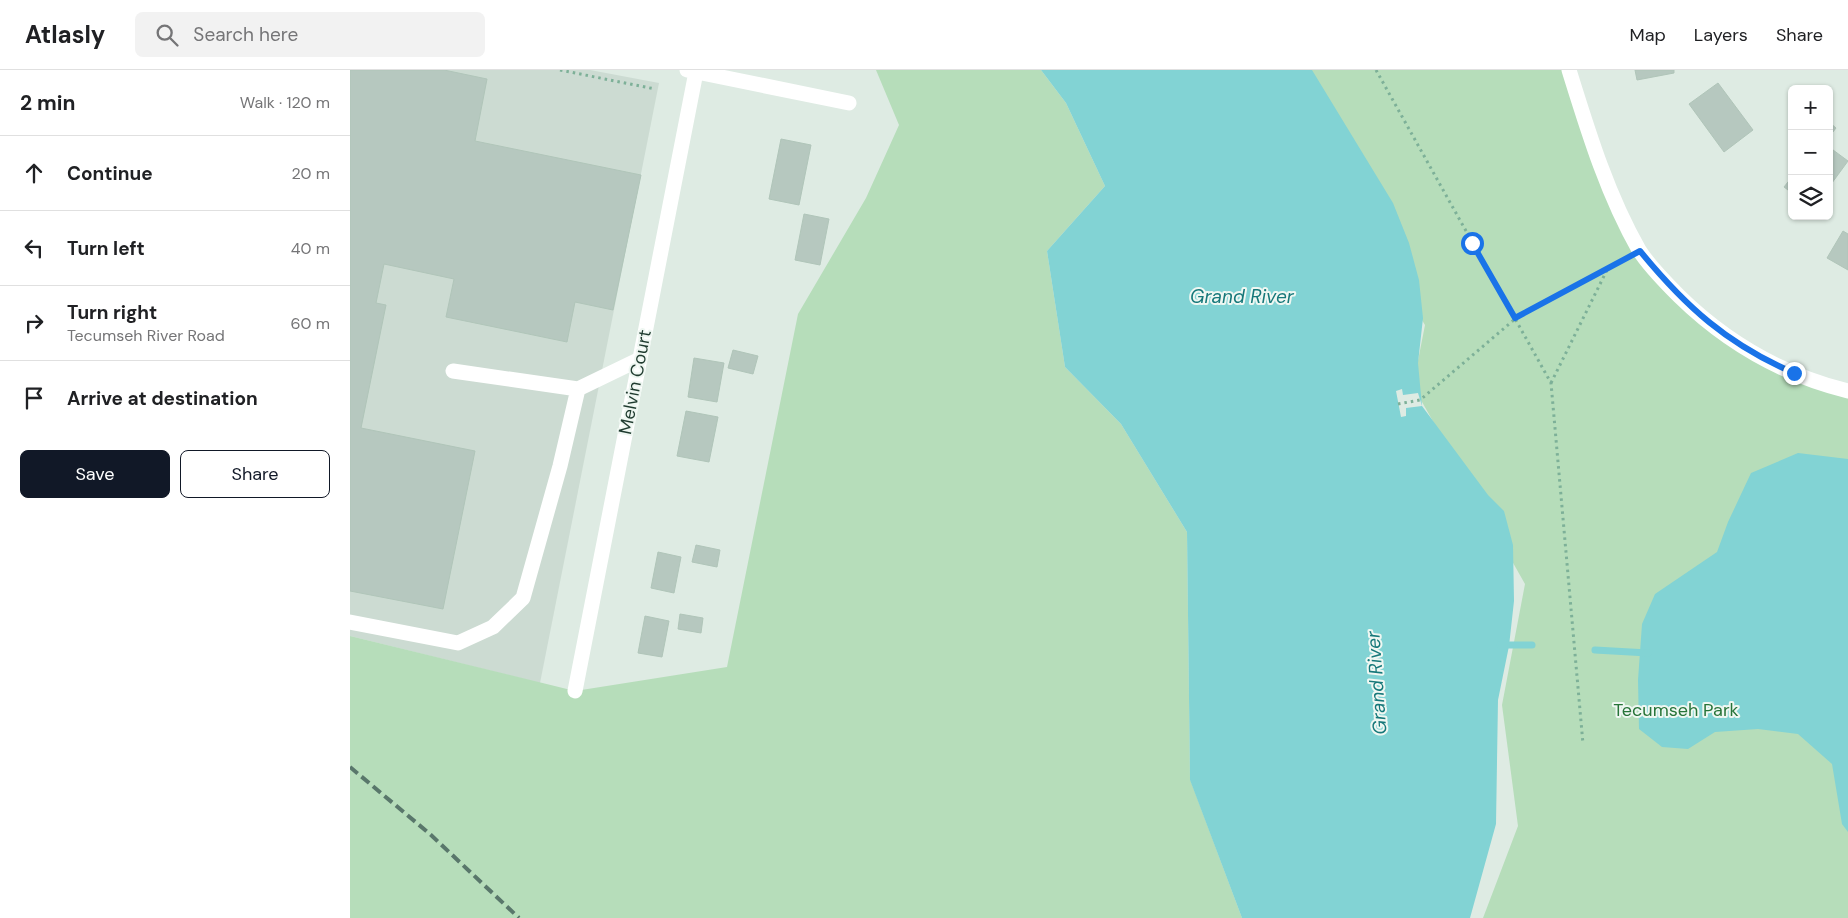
<!DOCTYPE html>
<html lang="en">
<head>
<meta charset="utf-8">
<style>
	body { margin:0; font-family:"DM Sans",sans-serif; background:#f2f2f2; color:#202124 }
	.controls { position:absolute; right:15px; top:15px; display:grid; overflow:hidden; border-radius:8px; box-shadow:0 1px 4px #0004 }
	.controls button { width:45px; height:45px; display:grid; place-items:center; padding:0; border:0; border-bottom:1px solid #e0e0e0; background:#fff; color:#202124; font:25px sans-serif }
	.stop { position:absolute; width:15px; height:15px; margin:-11px; border:4px solid #1a73e8; border-radius:50%; background:#fff }
	.stop.end { background:#1a73e8; border-color:#fff; box-shadow:0 1px 5px #0008 }
	.list { margin:0; padding:0; list-style:none }
	h2 { display:flex; justify-content:space-between; align-items:center; height:65px; margin:0; padding:0 20px; font-size:21px }
	h2 small { font-size:16px; font-weight:400; color:#757577 }
	.list li { display:grid; grid-template-columns:32px 1fr auto; gap:15px; align-items:center; box-sizing:border-box; height:75px; padding:0 20px; border-top:1px solid #e0e0e0 }
	.list b { display:block; font-size:19px; white-space:nowrap }
	.list p { margin:0; font-size:16px; white-space:nowrap; color:#757577 }
	.list em { font-size:16px; font-style:normal; color:#757577 }
	.actions { display:flex; gap:10px; padding:15px 20px }
	.actions a { flex:1; padding:11px 0; border:1px solid #111827; border-radius:8px; text-align:center; font-size:18px; color:#111827 }
	.actions .main { background:#111827; color:#fff }
	.icon { flex:none; width:28px; height:28px; fill:none; stroke:currentColor; stroke-width:2; stroke-linecap:round; stroke-linejoin:round }
	.map { position:relative; flex:none; width:1498px; height:848px; overflow:hidden }
	header { display:flex; align-items:center; gap:30px; box-sizing:border-box; height:70px; padding:0 25px; background:#fff; border-bottom:1px solid #e0e0e0 }
	header strong { font-size:24px }
	nav { display:flex; gap:28px; margin-inline-start:auto; font-size:18px }
	.search { width:350px; height:45px; background:#f2f2f2; display:flex; align-items:center; gap:12px; box-sizing:border-box; padding:0 18px; border-radius:8px; color:#757577; font-size:19px }
	main { display:flex }
	aside { flex:1; background:#fff }
	.map>svg:first-child { display:block }
	.built { fill:#ccdbd2 }
	.green { fill:#b6ddba }
	.water { fill:#82d3d4 }
	.pier { fill:#deebe3 }
	.lines { fill:none; stroke-linecap:round; stroke-linejoin:round }
	.stream { stroke:#82d3d4; stroke-width:7 }
	.building { fill:#b6c8bf; stroke:#b0c5b9 }
	.path { stroke:#7db098; stroke-width:3; stroke-dasharray:2.5 4; stroke-linecap:butt }
	.minor { stroke:#fff; stroke-width:15 }
	.rail { stroke:#59776b; stroke-width:4; stroke-dasharray:10 5; stroke-linecap:butt }
	.route { stroke:#1a73e8; stroke-width:6 }
	.labels { text-anchor:middle; stroke-width:4; stroke-linejoin:round; paint-order:stroke }
	.street-label { font-size:18px; fill:#1f3b2f; stroke:#eff7f2 }
	.park-label { font-size:18px; fill:#277439; stroke:#eff7f2 }
	.water-label { font-size:19px; font-style:italic; fill:#16787a; stroke:#eff7f2 }
</style>
</head>
<body>
<header>
<strong>Atlasly</strong>
<div class="search"><svg class="icon" aria-label="search" viewBox="0 0 24 24"><circle cx="10" cy="10" r="6"/><path d="M15 15l6 6"/></svg>Search here</div>
<nav><a>Map</a><a>Layers</a><a>Share</a></nav>
</header>
<main>
<aside>
<h2>2 min<small>Walk · 120 m</small></h2>
<ul class="list">
<li><svg class="icon" aria-label="ahead" viewBox="0 0 24 24"><path d="M12 20V5M6 11l6-6 6 6"/></svg><div><b>Continue</b></div><em>20 m</em></li>
<li><svg class="icon" aria-label="left" viewBox="0 0 24 24"><path d="M17 20v-9H6M10 6l-5 5 5 5"/></svg><div><b>Turn left</b></div><em>40 m</em></li>
<li><svg class="icon" aria-label="right" viewBox="0 0 24 24"><path d="M7 20v-9h11M14 6l5 5-5 5"/></svg><div><b>Turn right</b><p>Tecumseh River Road</p></div><em>60 m</em></li>
<li><svg class="icon" aria-label="arrive" viewBox="0 0 24 24"><path d="M6 21V4h12l-3 4 3 4H6"/></svg><div><b>Arrive at destination</b></div></li>
</ul>
<div class="actions"><a class="main">Save</a><a>Share</a></div>
</aside>
<div class="map">
<svg width="1498" height="848" viewBox="0 0 1498 848">
	<rect width="100%" height="100%" fill="#deebe3"/>
	<path class="built" d="M0,0h240l69,13 -119,600 -190,-47z"/>
	<path class="green" d="M526,0h165l25,33 39,83 -58,65 18,116 56,57 66,108 3,247 52,139h-892v-282l225,55 152,-24 71,-353 68,-116 33,-73z
		M940,0h279l71,181 84,85 124,55v527h-365l35,-92 -16,-121 23,-121 -112,-198 12,-61 -89,-148z"/>
	<path class="water" d="M691,0h271l81,133 16,40 10,37 4,38 -5,45 4,43 66,89 16,16 9,34 1,56 -5,45 -11,54 -2,124 -26,94h-228l-52,-138 -3,-248 -66,-108 -56,-57 -18,-116 58,-65 -39,-83z
		M1448,383l50,6v373l-6,-8 -10,-60 -34,-30 -40,-5 -43,3 -27,17 -26,-2 -23,-18 -1,-49 4,-56 13,-30 62,-42 11,-30 23,-49z"/>
	<path class="pier" d="M1052,319l1,6 15,-2 4,13 -16,2v8l-5,1 -5,-26z"/>
	<g class="lines">
		<path class="stream" d="M1150,575h32
			M1245,580l53,3"/>
	</g>
	<path class="building" d="M0,0h94l43,9 -12,62 166,34 -28,135 -38,-8 -8,40 -121,-25 8,-38 -70,-15 -8,39 10,2 -25,123 114,23 -32,158 -93,-18z
		M1285,0h39v3l-37,7z
		M1368,13l35,47 -29,22 -35,-48z
		M1479,52l7,6 -7,9z
		M431,69l30,6 -12,60 -30,-6z
		M1479,77l19,14 -19,26z
		M1442,107v16l-8,-6z
		M454,144l25,5 -9,46 -25,-5z
		M1493,161l5,3v36l-21,-12z
		M383,280l25,6 -5,18 -25,-6z
		M344,288l30,5 -7,39 -29,-5z
		M336,341l32,6 -9,45 -32,-6z
		M346,475l24,5 -3,17 -25,-5z
		M308,482l23,5 -7,36 -23,-5z
		M330,544l23,4 -2,15 -23,-4z
		M295,546l24,5 -7,36 -24,-4z"/>
	<g class="lines">
		<path class="path" d="M210,0l95,19
			M1026,0l175,313 32,361
			M1201,313l56,-113
			M1048,334l22,-4 95,-81 109,-59"/>
		<path class="minor" d="M337,0l162,33
			M1219,0c19,61 38,124 70,180 10,16 26,32 40,46 48,47 104,79 169,95
			M103,301l125,18
			M0,552l108,21 35,-16 30,-29 37,-132 18,-77 62,-30
			M225,621l121,-619"/>
		<path class="rail" d="M0,697l81,68 88,83"/>
	</g>
	<g class="lines">
		<path class="route" d="M1122,173l43,75 125,-67c46,56 87,93 154,122"/>
	</g>
	<g class="labels">
		<g class="street-label">
			<text transform="translate(285 312) rotate(-79)" y="6">Melvin Court</text>
		</g>
		<g class="park-label">
			<text x="1326" y="646">Tecumseh Park</text>
		</g>
		<g class="water-label">
			<text x="892" y="233">Grand River</text>
			<text transform="translate(1026 613) rotate(-94)" y="7">Grand River</text>
		</g>
	</g>
</svg>
<div class="controls">
<button>+</button>
<button>−</button>
<button><svg class="icon" aria-label="layers" viewBox="0 0 24 24"><path d="M12 4l9 5-9 5-9-5zM3 14l9 5 9-5"/></svg></button>
</div>
<div class="stop" style="left:1122px;top:173px"></div>
<div class="stop end" style="left:1444px;top:303px"></div>
</div>
</main>
</body>
</html>
